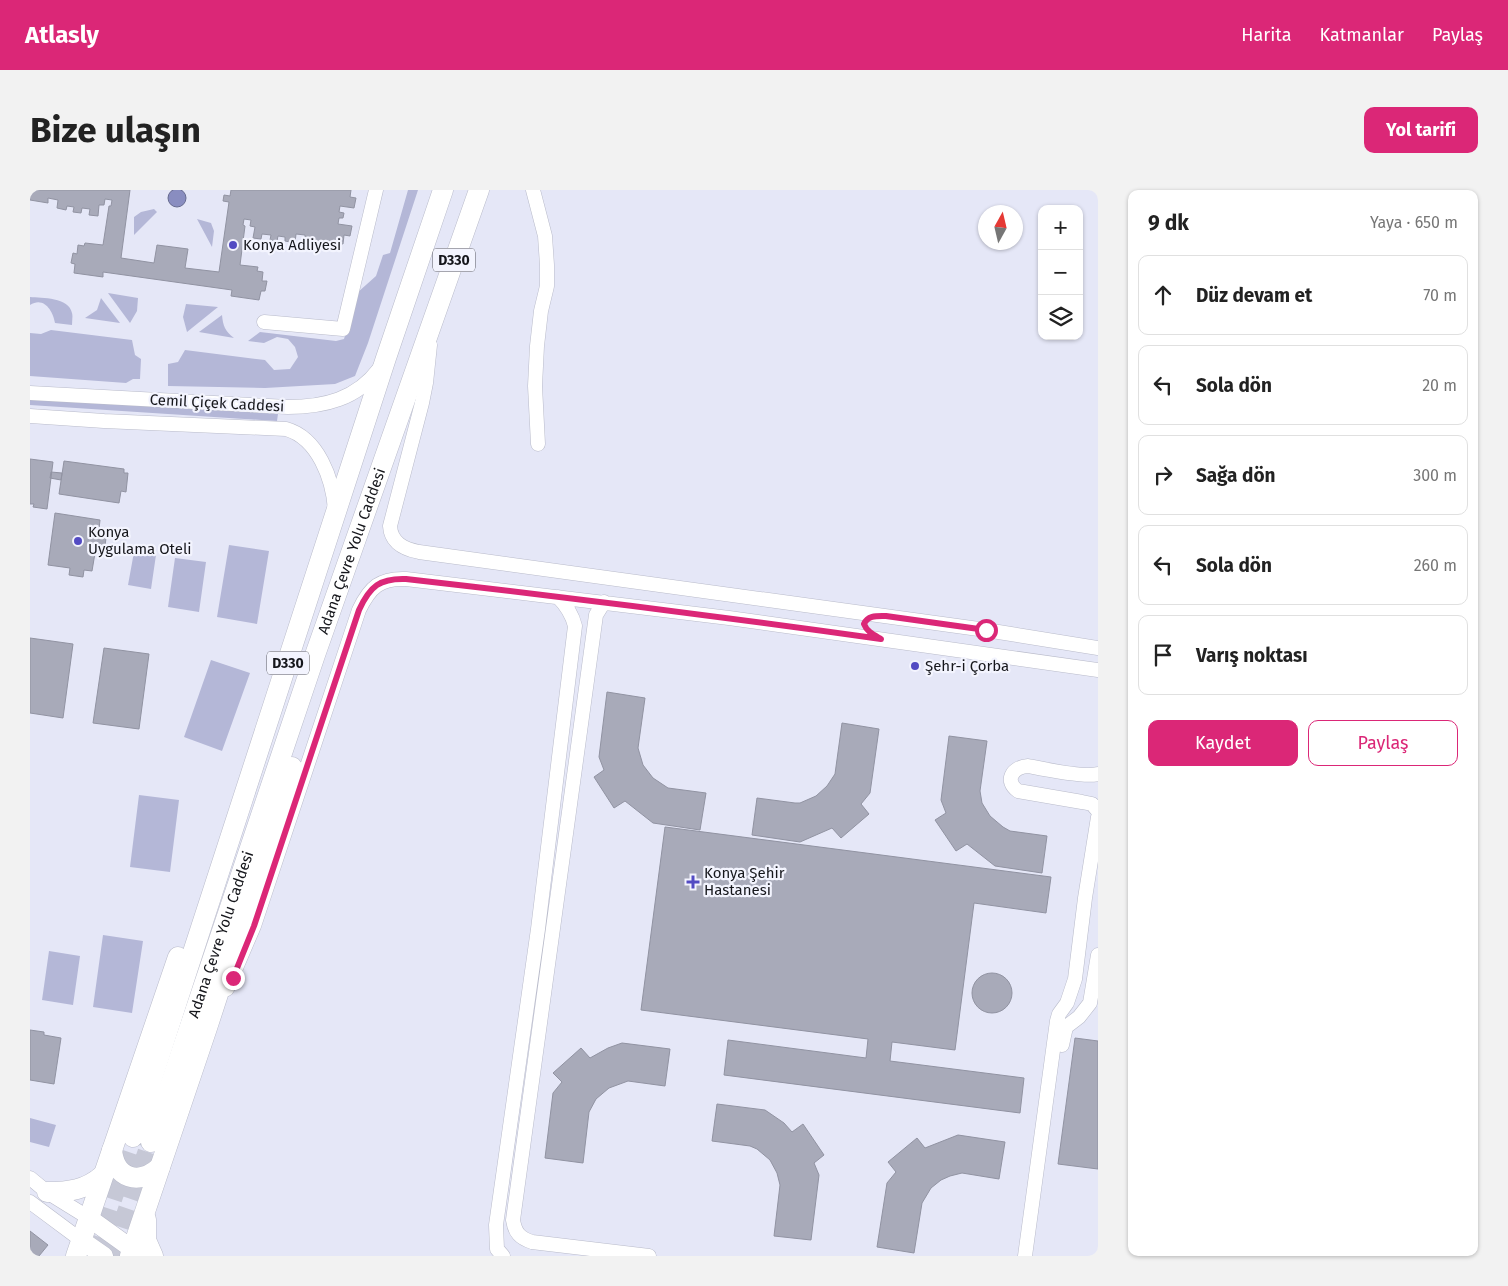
<!DOCTYPE html>
<html lang="tr">
<head>
<meta charset="utf-8">
<style>
	body { margin:0; font-family:"Fira Sans",sans-serif; background:#f2f2f2; color:#222 }
	.controls { position:absolute; right:15px; top:15px; display:grid; overflow:hidden; border-radius:10px; box-shadow:0 1px 4px #0004 }
	.controls button { width:45px; height:45px; display:grid; place-items:center; padding:0; border:0; border-bottom:1px solid #e0e0e0; background:#fff; color:#222; font:25px sans-serif }
	.compass { position:absolute; left:948px; top:15px; width:45px; height:45px; border-radius:50%; background:#fff; box-shadow:0 1px 4px #0004; rotate:8deg }
	.stop { position:absolute; width:15px; height:15px; margin:-11px; border:4px solid #db2777; border-radius:50%; background:#fff }
	.stop.end { background:#db2777; border-color:#fff; box-shadow:0 1px 5px #0008 }
	.list { margin:0; padding:0; list-style:none }
	h2 { display:flex; justify-content:space-between; align-items:center; height:65px; margin:0; padding:0 20px; font-size:21px }
	h2 small { font-size:16px; font-weight:400; color:#767676 }
	.list li { display:grid; grid-template-columns:32px 1fr auto; gap:15px; align-items:center; box-sizing:border-box; height:80px; margin:0 10px 10px; padding:0 10px; border:1px solid #e0e0e0; border-radius:10px }
	.list b { display:block; font-size:19px; white-space:nowrap }
	.list em { font-size:16px; font-style:normal; color:#767676 }
	.actions { display:flex; gap:10px; padding:15px 20px }
	.actions a { flex:1; padding:11px 0; border:1px solid #db2777; border-radius:10px; text-align:center; font-size:18px; color:#db2777 }
	.actions .main { background:#db2777; color:#fff }
	.icon { flex:none; width:28px; height:28px; fill:none; stroke:currentColor; stroke-width:2; stroke-linecap:round; stroke-linejoin:round }
	.map { position:relative; flex:none; width:1068px; height:1066px; overflow:hidden; border-radius:10px }
	header { display:flex; align-items:center; gap:30px; box-sizing:border-box; height:70px; padding:0 25px; background:#db2777; color:#fff }
	header strong { font-size:24px }
	nav { display:flex; gap:28px; margin-inline-start:auto; font-size:18px }
	.intro { display:flex; align-items:center; justify-content:space-between; box-sizing:border-box; height:120px; padding:0 30px }
	h1 { margin:0; font-size:35px }
	.button { padding:12px 22px; border-radius:10px; background:#db2777; color:#fff; font-size:18px; font-weight:700 }
	main { display:flex; gap:30px; padding:0 30px }
	aside { flex:1; background:#fff; border-radius:10px; box-shadow:0 1px 4px #0004 }
	.map>svg:first-child { display:block }
	.green { fill:#b4b7d7 }
	.water { fill:#898dc0; stroke:#666a8f }
	.building { fill:#a8aab9; stroke:#9193a2 }
	.lines { fill:none; stroke-linecap:round; stroke-linejoin:round }
	.highway-tunnel { stroke:#c6c8d6; stroke-width:20; stroke-dasharray:20 10; stroke-linecap:butt }
	.minor-casing { stroke:#b9bbca; stroke-width:15 }
	.major-casing { stroke:#b9bbca; stroke-width:19 }
	.highway-casing { stroke:#b9bbca; stroke-width:21 }
	.minor { stroke:#fff; stroke-width:14 }
	.major { stroke:#fff; stroke-width:18 }
	.highway { stroke:#fff; stroke-width:20 }
	.route { stroke:#db2777; stroke-width:6 }
	.poi-dot { fill:#534bc3; stroke:#f3f4fe; stroke-width:2 }
	.labels { text-anchor:middle; stroke-width:4.5; stroke-linejoin:round; paint-order:stroke }
	.shield { fill:#f3f4fe; stroke:#585960; stroke-width:1 }
	.shield-label { font-size:14px; font-weight:bold; fill:#16171c }
	.poi-label { font-size:15px; fill:#16171c; stroke:#f3f4fe; text-anchor:start }
	.street-label { font-size:15px; fill:#16171c; stroke:#f3f4fe }
</style>
</head>
<body>
<header>
<strong>Atlasly</strong>
<nav><a>Harita</a><a>Katmanlar</a><a>Paylaş</a></nav>
</header>
<div class="intro"><h1>Bize ulaşın</h1><a class="button">Yol tarifi</a></div>
<main>
<div class="map">
<svg width="1068" height="1066" viewBox="0 0 1068 1066">
	<rect width="100%" height="100%" fill="#e5e7f7"/>
	<path class="green" d="M378,0h10l-50,153 -13,33 -20,8 -70,4 -97,-2v-22l10,-2 7,-12 80,10 9,10 16,-1 8,-12 -3,-10 -7,-8 -11,-2 -13,6 -16,-2 12,-9 76,9 8,-2 13,-46 19,-17 7,-21 7,-2z
		M124,19l3,3 -23,23v-18l7,-5z
		M167,29l14,4 3,8 -2,16z
		M78,103l30,5 -1,13 -7,12z
		M0,107c12,1 39,0 42,16 1,3 0,8 0,12l-17,-2c-2,-12 -11,-27 -25,-18z
		M71,108l19,25 -35,-5 12,-8z
		M156,114l32,3 -31,25 -4,-15z
		M192,125c1,11 3,16 12,23l-35,-6z
		M21,140l81,10 3,15 6,4 -1,20h-7l-7,4 -96,-7v-43l11,1z
		M0,208l248,16 -1,7 -247,-16z
		M199,355l40,6 -12,73 -40,-7z
		M104,362l22,3 -5,34 -23,-4z
		M145,368l31,4 -7,50 -31,-5z
		M181,470l39,13 -28,78 -38,-14z
		M109,605l40,5 -9,72 -40,-5z
		M73,745l40,6 -11,72 -39,-6z
		M19,761l31,5 -7,49 -31,-5z
		M0,928l26,7 -7,22 -19,-5z"/>
	<path class="water" d="M138 8a9 9 0 1 1 18 0a9 9 0 1 1-18 0Z"/>
	<path class="building" d="M0,0h100l-9,68 33,5 3,-18 31,4 -3,19 34,4 10,-70 -6,-1 1,-6 6,1 1,-6h120l-1,7 6,1 -2,10 -14,-2 -1,6 5,1 -1,5h-4l-1,6 14,2 -2,10 -6,-1 -1,9 -38,-4v-5l-9,-1 -1,9 -10,-2v-4l-7,-1 -1,5 -7,-1 1,-5 -9,-1 -1,5 -8,-1 2,-11 -5,-1 1,-6 -7,-1 -1,6 2,1 -5,39 18,2 -1,4 6,1 -1,9h5l-2,10h-4l-2,9 -28,-4 1,-6 -129,-18v5l-29,-4 1,-9 -4,-1 2,-10 4,1 1,-9 6,1 1,-3 18,2 6,-39h2l1,-6 -7,-1 -1,6h-5l-1,11 -9,-1 1,-6 -8,-1 -1,5 -8,-1 1,-5 -7,-1 -1,4 -9,-2 1,-8 -10,-2v5l-18,-3z
		M0,269l23,3 -6,47 -14,-2 1,-3h-4z
		M34,271l60,8v4h4l-2,19 -5,-1 -2,12 -60,-9z
		M21,282l11,1 -1,7 -11,-2z
		M25,323l45,7 -1,9 8,1 -3,24 -9,-1 -3,18 -8,-1 -1,7 -14,-2 1,-7 -22,-3z
		M0,448l43,6 -10,74 -33,-5z
		M74,458l45,6 -10,75 -46,-6z
		M577,502l38,6 -7,50 5,17 10,13 15,10 38,5 -6,37 -47,-7 -28,-22 -11,7 -20,-31 10,-7 -5,-13z
		M812,533l37,6 -9,64 -9,11 8,10 -28,24 -9,-10 -32,14 -48,-7 5,-37 38,5h5l16,-7 11,-10 8,-12z
		M919,546l38,5 -7,50 2,12 8,13 13,11 7,4 37,5 -5,37 -47,-7 -28,-22 -11,7 -21,-31 11,-7 -5,-13z
		M635,637l386,50 -5,36 -72,-10 -19,147 -63,-8 -2,19 134,17 -4,35 -296,-38 4,-35 138,18 2,-19 -227,-29z
		M942 803a20 20 0 1 1 40 0a20 20 0 1 1-40 0Z
		M0,840l14,2v3l17,3 -7,46 -24,-4z
		M1045,848l23,3v128l-40,-5z
		M592,853l48,6 -5,37 -37,-5 -19,7 -13,11 -7,13 -6,51 -38,-5 8,-65 9,-11 -9,-9 28,-25 9,10 18,-10z
		M687,914l48,6 19,13 8,9 11,-8 21,31 -10,8 5,12 -8,65 -37,-4 6,-51 -3,-12 -7,-13 -13,-11 -7,-3 -38,-5z
		M928,945l47,7 -6,37 -37,-6 -12,3 -9,4 -10,8 -9,15 -8,50 -37,-6 10,-64 9,-11 -8,-10 29,-24 8,10z
		M0,1041l18,14 -9,11h-9z"/>
	<g class="lines">
		<path class="highway-tunnel" d="M63,1066l40,-119
			M82,1066l39,-114"/>
		<defs>
			<path id="minor" d="M503,0l12,46 2,29v21l-6,25 -4,35 -2,40 3,58
				M234,132l79,7 33,-139
				M400,155l-4,38 -4,20 -32,123c1,17 14,23 29,26l567,78 112,18
				M0,203l258,14c36,0 69,-8 91,-38
				M0,226l74,5 182,8c32,9 47,50 49,81
				M574,412l-8,13 -83,605c2,13 7,18 19,22l117,14
				M1068,584c-13,4 -55,-5 -70,-8 -16,1 -24,15 -10,25l64,11 10,2 6,7
				M197,799l27,-63 105,-316c11,-23 21,-32 47,-31l323,39 369,52
				M1032,855l4,-18 13,-10 11,-14 8,-48
				M0,988l17,14 42,26
				M0,1012l51,38
				M473,1066l-6,-7 -1,-24 42,-296 37,-303c-3,-12 -8,-20 -17,-29
				M995,1066l32,-235 2,-7 8,-11 8,-24 10,-81 13,-81"/>
			<path id="major" d="M59,1028l53,38
				M51,1050l23,16"/>
			<g id="highway">
				<path d="M103,947l253,-779 57,-168"/>
				<path id="s1" d="M121,952l164,-487 164,-465"/>
				<path d="M82,960c3,29 27,36 48,17"/>
				<path d="M17,1002c22,0 39,-2 56,-17"/>
				<path d="M116,1029v21l7,16"/>
				<path d="M46,1066l102,-299"/>
				<path d="M100,1066l77,-228 85,-261"/>
			</g>
		</defs>
		<use href="#minor" class="minor-casing"/>
		<use href="#major" class="major-casing"/>
		<use href="#highway" class="highway-casing"/>
		<use href="#minor" class="minor"/>
		<use href="#major" class="major"/>
		<use href="#highway" class="highway"/>
	</g>
	<g class="lines">
		<path class="route" d="M203,788l21,-52 105,-316c11,-24 21,-32 47,-31 159,18 317,38 475,60 -7,-4 -14,-7 -17,-15 4,-9 13,-8 22,-8l100,14"/>
	</g>
	<g class="poi-dot">
		<circle cx="203" cy="55" r="5"/>
		<circle cx="48" cy="351" r="5"/>
		<circle cx="885" cy="476" r="5"/>
		<path d="M660.5 684.5h5v5h5v5h-5v5h-5v-5h-5v-5h5z"/>
	</g>
	<g class="labels">
		<g class="shield">
			<rect x="403" y="58.5" width="42" height="23" rx="4"/>
			<rect x="237" y="461.5" width="42" height="23" rx="4"/>
		</g>
		<g class="shield-label">
			<text x="424" y="75">D330</text>
			<text x="258" y="478">D330</text>
		</g>
		<g class="poi-label">
			<text x="213" y="60">Konya Adliyesi</text>
			<text x="58" y="347">Konya<tspan x="58" dy="17">Uygulama Oteli</tspan></text>
			<text x="895" y="481">Şehr-i Çorba</text>
			<text x="674" y="688">Konya Şehir<tspan x="674" dy="17">Hastanesi</tspan></text>
		</g>
		<g class="street-label">
			<text transform="translate(187 213) rotate(3)" y="5">Cemil Çiçek Caddesi</text>
			<text dy="5" stroke="none"><textPath href="#s1" startOffset="624">Adana Çevre Yolu Caddesi</textPath></text>
			<text dy="5" stroke="none"><textPath href="#s1" startOffset="219">Adana Çevre Yolu Caddesi</textPath></text>
		</g>
	</g>
</svg>
<div class="controls">
<button>+</button>
<button>−</button>
<button><svg class="icon" aria-label="layers" viewBox="0 0 24 24"><path d="M12 4l9 5-9 5-9-5zM3 14l9 5 9-5"/></svg></button>
</div>
<svg class="compass" viewBox="-18 -18 36 36"><path d="M0-13l5 13h-10z" fill="#e53935"/><path d="M0 13l5-13h-10z" fill="#767676"/></svg>
<div class="stop" style="left:956px;top:440px"></div>
<div class="stop end" style="left:203px;top:788px"></div>
</div>
<aside>
<h2>9 dk<small>Yaya · 650 m</small></h2>
<ul class="list">
<li><svg class="icon" aria-label="ahead" viewBox="0 0 24 24"><path d="M12 20V5M6 11l6-6 6 6"/></svg><div><b>Düz devam et</b></div><em>70 m</em></li>
<li><svg class="icon" aria-label="left" viewBox="0 0 24 24"><path d="M17 20v-9H6M10 6l-5 5 5 5"/></svg><div><b>Sola dön</b></div><em>20 m</em></li>
<li><svg class="icon" aria-label="right" viewBox="0 0 24 24"><path d="M7 20v-9h11M14 6l5 5-5 5"/></svg><div><b>Sağa dön</b></div><em>300 m</em></li>
<li><svg class="icon" aria-label="left" viewBox="0 0 24 24"><path d="M17 20v-9H6M10 6l-5 5 5 5"/></svg><div><b>Sola dön</b></div><em>260 m</em></li>
<li><svg class="icon" aria-label="arrive" viewBox="0 0 24 24"><path d="M6 21V4h12l-3 4 3 4H6"/></svg><div><b>Varış noktası</b></div></li>
</ul>
<div class="actions"><a class="main">Kaydet</a><a>Paylaş</a></div>
</aside>
</main>
</body>
</html>
